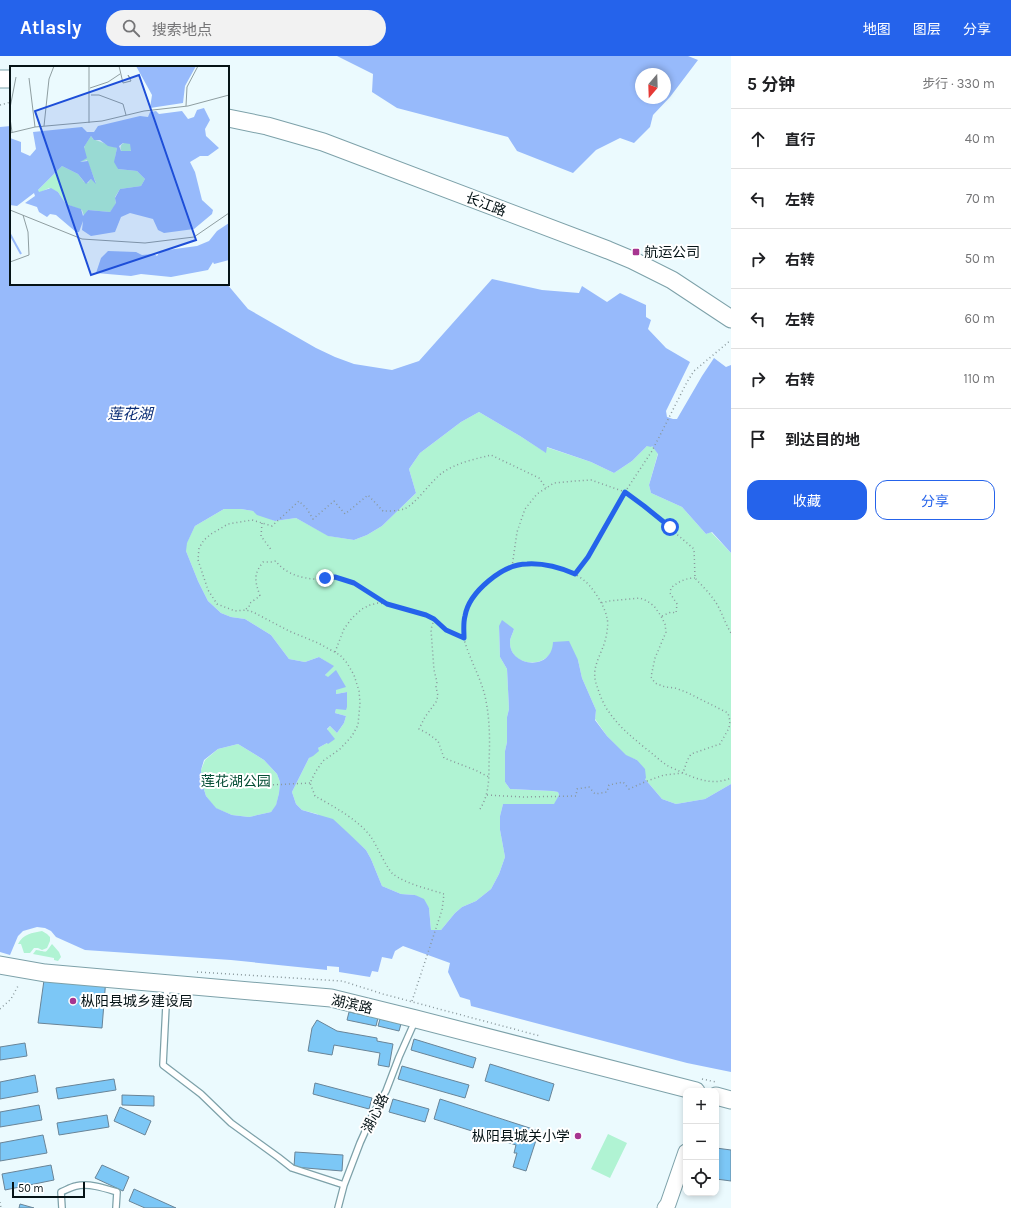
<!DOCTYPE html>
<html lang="zh">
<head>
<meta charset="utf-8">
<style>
	body { margin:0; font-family:Karla,"Noto Sans SC",sans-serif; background:#f2f2f2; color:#202124 }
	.controls { position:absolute; right:12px; bottom:12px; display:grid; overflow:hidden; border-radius:8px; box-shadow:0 2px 6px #0003 }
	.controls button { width:36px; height:36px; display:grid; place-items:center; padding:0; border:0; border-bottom:1px solid #e0e0e0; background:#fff; color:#202124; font:20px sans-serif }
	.compass { position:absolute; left:635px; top:12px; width:36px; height:36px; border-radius:50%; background:#fff; box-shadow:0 2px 6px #0003; rotate:199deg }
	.scale { position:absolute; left:12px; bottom:10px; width:73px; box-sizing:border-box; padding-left:4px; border:2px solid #051316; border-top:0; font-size:11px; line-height:14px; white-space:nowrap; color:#051316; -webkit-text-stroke:3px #fff; paint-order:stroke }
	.stop { position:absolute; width:12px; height:12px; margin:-9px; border:3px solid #2563eb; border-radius:50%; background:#fff }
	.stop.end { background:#2563eb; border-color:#fff; box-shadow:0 1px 4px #0008 }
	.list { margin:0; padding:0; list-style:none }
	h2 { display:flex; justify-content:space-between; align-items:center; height:52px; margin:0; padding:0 16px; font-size:17px }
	h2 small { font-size:13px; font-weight:400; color:#757577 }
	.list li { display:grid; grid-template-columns:26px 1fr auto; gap:12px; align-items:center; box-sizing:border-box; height:60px; padding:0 16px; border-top:1px solid #e0e0e0 }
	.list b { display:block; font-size:15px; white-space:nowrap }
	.list em { font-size:13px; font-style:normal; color:#757577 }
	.actions { display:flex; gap:8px; padding:12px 16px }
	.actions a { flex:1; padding:9px 0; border:1px solid #2563eb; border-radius:12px; text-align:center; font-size:14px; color:#2563eb }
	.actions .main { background:#2563eb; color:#fff }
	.icon { flex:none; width:22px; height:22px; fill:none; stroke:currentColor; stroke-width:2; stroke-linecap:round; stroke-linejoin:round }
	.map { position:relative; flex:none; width:731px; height:1152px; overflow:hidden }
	header { display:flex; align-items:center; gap:24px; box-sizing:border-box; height:56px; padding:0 20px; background:#2563eb; color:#fff }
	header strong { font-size:19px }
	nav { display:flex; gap:22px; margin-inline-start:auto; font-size:14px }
	.search { width:280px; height:36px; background:#f2f2f2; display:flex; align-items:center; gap:10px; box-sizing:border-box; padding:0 14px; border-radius:22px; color:#757577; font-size:15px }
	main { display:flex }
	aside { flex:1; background:#fff }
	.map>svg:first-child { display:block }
	.green { fill:#b0f3d3 }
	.water { fill:#97bafb; fill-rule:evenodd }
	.building { fill:#7cc7f6; stroke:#698497 }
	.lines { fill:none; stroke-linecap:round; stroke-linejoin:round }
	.lane-casing { stroke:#7da1a9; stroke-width:8 }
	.secondary-casing { stroke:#7da1a9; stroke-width:17 }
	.primary-casing { stroke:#7da1a9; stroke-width:19 }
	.path { stroke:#89989c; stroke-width:1.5; stroke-dasharray:1 3; stroke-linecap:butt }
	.lane { stroke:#fff; stroke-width:5.5 }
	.secondary { stroke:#fff; stroke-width:15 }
	.primary { stroke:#fff; stroke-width:17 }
	.route { stroke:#2563eb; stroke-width:5 }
	.poi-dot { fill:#a73590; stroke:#fff; stroke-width:1.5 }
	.labels { text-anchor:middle; stroke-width:4; stroke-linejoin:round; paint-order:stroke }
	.street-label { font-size:14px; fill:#051316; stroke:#fff }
	.poi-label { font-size:14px; fill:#051316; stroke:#fff; text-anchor:start }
	.park-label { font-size:14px; fill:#064e36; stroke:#fff }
	.water-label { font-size:15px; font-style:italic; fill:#0b2e76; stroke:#fff }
	.inset-river { fill:none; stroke:#97bafb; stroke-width:2 }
	.inset-road { fill:none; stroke:#8f9ea1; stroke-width:1 }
	.view { fill:#1d4ed8; fill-opacity:0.15; stroke:#1d4ed8; stroke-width:2 }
	.inset-edge { fill:none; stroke:#051316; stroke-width:2 }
</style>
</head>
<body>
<header>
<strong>Atlasly</strong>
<div class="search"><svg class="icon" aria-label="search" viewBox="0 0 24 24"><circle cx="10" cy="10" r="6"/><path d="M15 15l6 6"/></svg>搜索地点</div>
<nav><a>地图</a><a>图层</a><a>分享</a></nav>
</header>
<main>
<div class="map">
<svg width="731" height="1152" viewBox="0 0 731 1152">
	<rect width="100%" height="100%" fill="#ebfafe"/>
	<path class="green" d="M479,356l41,24 25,16 1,-5 45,15 23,11 18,-12 15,-15h5l6,7 -9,32 2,8 31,14 24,27 5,-2 20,21v231l-26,15 -29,5 -14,-5 -17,-20 -8,-19 -11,-4 -19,-20 -12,-17 1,-9 -14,-32 -4,-18 -25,-12c-8,23 -44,17 -43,-6 0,-4 3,-9 4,-13l-15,-3 1,31 7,12 2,40 -2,8v25l-2,9v31l5,7 42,2 6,1 1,3 -4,9h-52l-3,12v14l5,27 -6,17 -8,15 -15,12 -14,6 -7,6 -14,17h-10l-2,-22 -14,-13 -14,-1 -19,-8 -11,-27 -5,-9 -9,-8 -40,-28 -15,-4 -6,-6 -4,-12 17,-34 9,-10 9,-5v-13l3,-4 7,7 7,-10 2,-7 -11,-3 1,-4 11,-2v-15l-11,2c-1,-7 -6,-15 -11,-19l8,-9 -14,-9 -14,5 -16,-3 -18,-24 -26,-16 -14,-2 -10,-4 -13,-12 -10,-20 -12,-30v-7l9,-18 29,-17h17l12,2 22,10 21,-3 33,18 25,4 13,-5 15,-9 34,-33 -7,-24 11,-16 41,-31z
		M238,688l26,16 13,14 3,8 -1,11 -3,13 -5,6 -22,5 -17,-2 -17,-7 -9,-12 -4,-13 -1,-13 4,-10 13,-11z
		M42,875l5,3 3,3v4l-3,7 -5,2 -4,-2h-4l-4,5h-6l-3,-9h-3c5,-10 14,-11 24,-13z
		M52,888l7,8 2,5 -3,4 -4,-1v-2l-21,-4 3,-4c13,2 8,4 16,-6z
		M608,1078l19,9 -17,35 -19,-9z"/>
	<path class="water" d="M337,0h351l10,4 -28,37 -17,18 -3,12 -16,16 -14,-5 -24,12 -23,23 -56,-22 -9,-14 -111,-29 -25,-16 1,-18zM641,18h24v24h-24z
		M11,70v158h216l21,25 68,39 19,9 19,7 38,6 27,-9 73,-82 50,11 37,3 3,-7 25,16 13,-9 26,12v12l5,3 -3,9 18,19 24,14 -24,49 1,6 6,2h4l25,-43 12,-18 12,9 5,-2v188l-19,-21 -6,2 -24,-27 -31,-14 -2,-8 9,-31 -6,-8 -1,1 -4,-1 -15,15 -18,12 -23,-11 -44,-15 -1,6 -26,-17 -41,-24 -18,10 -41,31 -11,16 7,24 -34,33 -15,9 -13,5 -26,-4 -32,-18 -21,3 -18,-6 -4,-4 -12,-2h-17l-29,17 -8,17 -1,8 12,30 10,20 13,12 10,4 14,2 26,16 18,24 16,3 14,-5 15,9 -9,9 3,2 8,-7 10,17 -10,3v4l11,-2v15l-1,3 -10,-1 -1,4 11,3 -2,7 -7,10 -7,-7 -3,3 8,10 -7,5 -1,-1 -9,5 1,3 -6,5 -4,2 -17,34 4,12 6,6 31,9 13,12 20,19 5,9 11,27 19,8 14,1 9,4 5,9 2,22h10l14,-17 7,-6 14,-6 15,-12 8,-15 6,-17 -5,-27v-14l3,-12h51l5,-9 -1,-3 -6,-1 -42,-2 -5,-7v-31l2,-9v-25l2,-8 -2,-40 -7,-12 -1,-31 3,-6 12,9c-1,4 -4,9 -4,13 -1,25 42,30 43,0l16,-1 9,19 4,18 14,32 -1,10 12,16 19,19 11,5 8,9 1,9 -1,1 17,20 14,5 29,-5 26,-15v288l-44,-9 -216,-57 -1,-6 -10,-3 -12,-25 2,-9 -47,-17 -8,5 -3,8 -10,-2 -4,15 -6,-1 -2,6 -31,-5v-5l-12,-1v4l-96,-10 -146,-10 -29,-13 -5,-6 -6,-3 -8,-1 -14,4 -5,5 -8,19 -10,-3v-825zM238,688l26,16 13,14 3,8 -1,11 -3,12 -5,7 -22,5 -17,-2 -16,-7 -10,-12 -4,-13 -1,-13 3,-10 14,-11z"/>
	<path class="building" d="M45,917l61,5 -4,50 -64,-5z
		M349,956l29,6 -2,8 -29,-6z
		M380,963l21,5 -2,7 -21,-5z
		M317,964l20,11 40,7v3l16,3 -4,23 -11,-2 2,-12 -46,-8 -2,10 -24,-4 4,-23z
		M414,983l62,19 -3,10 -62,-18z
		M25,987l2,13 -27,4v-13z
		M490,1008l64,20 -5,17 -64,-20z
		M402,1010l67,19 -4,13 -67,-19z
		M35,1019l3,17 -38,7v-17z
		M114,1023l2,11 -58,9 -2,-11z
		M315,1027l57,15 -3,11 -56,-15z
		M122,1039l32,1v10l-32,-1z
		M393,1043l36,10 -4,13 -36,-10z
		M440,1043l99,32 -13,40 -13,-4 4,-14h-3l2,-8 -82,-26z
		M39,1049l3,15 -42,7v-15z
		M120,1051l31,14 -6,14 -31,-14z
		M107,1059l2,12 -50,8 -2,-12z
		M43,1079l4,18 -47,8v-18z
		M716,1092l15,2v31l-15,-2z
		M295,1096l48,3 -1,16 -48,-4z
		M51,1109l3,15 -49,10 -3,-16z
		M102,1109l27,12 -6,14 -28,-13z
		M134,1133l42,19h-31l-16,-7z
		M20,1148l14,4h-15z"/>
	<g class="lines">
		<defs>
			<path id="lane" d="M167,930l-4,79 38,29 30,29 47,34 14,11 52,17
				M62,1152l-1,-16c5,-2 10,-5 15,-6 13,-3 28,2 41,6l-1,16
				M338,1152l6,-23 16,-42 13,-29 13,-23 13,-34 16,-36"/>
			<path id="secondary" d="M665,1152l3,-4 18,-52"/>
			<path id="primary" d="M0,23h11
				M228,62l39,8 56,16 285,108 24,10 40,20 59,39
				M0,909l45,8 286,25 85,21 280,72
				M716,1040l15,4"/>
		</defs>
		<use href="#lane" class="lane-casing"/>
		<use href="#secondary" class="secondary-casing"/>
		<use href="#primary" class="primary-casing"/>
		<path class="path" d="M0,49l11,-3
			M262,467l-1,13 11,15
			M512,511l5,-35 8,-23 12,-15 17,-11 21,-2 16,-1 34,12 19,14 50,43 1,29c8,9 18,18 24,30 4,8 7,17 12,25
			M575,518l13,-17 37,-65 27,-41 35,-69 7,-11 37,-31
			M246,553l3,-2 1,-4 10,-7c-5,-15 -7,-21 3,-34h9l4,-1c8,12 24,17 38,18 9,1 18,-3 27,-1 16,4 33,17 46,26
			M662,560l9,-4 5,1 1,-9 -7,-11 1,-5c7,-6 14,-10 24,-10
			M434,563l-2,7 -1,4 3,40 3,12 -1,5 2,9 -2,6 -11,15 -6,12 8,4 11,8 6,17 31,12 14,7
			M335,596l9,-23 8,-11 10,-9 8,-4 8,-2 9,1 39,11 8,4 12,11 18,8
			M249,730l61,-3
			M487,739l36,2 53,-1 1,-7 12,-2 6,7 12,-2 2,-7 14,-3 6,7 18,-8 17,-6 19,-2 4,-12 4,-7 29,-10 9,-16 1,-7 -2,-8 -42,-21 -11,-4 -10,-1 -10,-4 -4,-6 4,-19 11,-26 -1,-8 -4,-8 -7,-10 -7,-5 -7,-3 -31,3 -8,2
			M480,753c9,-14 9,-30 9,-46 1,-23 1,-44 -4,-67 -5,-20 -16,-38 -21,-57 -5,-25 10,-47 28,-61 15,-10 26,-15 45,-13 19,2 38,5 52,20 7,8 16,22 18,33 2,7 -1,22 -4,29 -5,13 -12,24 -6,39 2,7 7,20 12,26 10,15 22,24 36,36 7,5 13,11 20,16 4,3 10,5 14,7 17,8 34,15 52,7
			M197,916l145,9 41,13 157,42
			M412,945l30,-91 2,-16c-15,-5 -38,-10 -51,-20 -6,-5 -16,-28 -22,-37 -11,-16 -38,-31 -56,-41l-5,-13 6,-12 7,-10 17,-12 12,-13 6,-11 2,-22 -1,-12 -5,-16 -7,-12 -7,-8 -22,-12 -29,-12 -36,-19 -7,-2 -11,1 -18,-7 -9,-14 -10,-30 1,-12 5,-8 7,-6 17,-10 24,-4 20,6 27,-25 8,8 6,10 21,-18 11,13 23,-19 15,16c6,0 15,0 21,-2 11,-4 27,-28 38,-36 14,-10 33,-14 49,-18l48,23 7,10
			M0,953l11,-10 7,-13
			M702,1023l14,3
			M0,1146l1,6"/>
		<use href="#lane" class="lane"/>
		<use href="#secondary" class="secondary"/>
		<use href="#primary" class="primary"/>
	</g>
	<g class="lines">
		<path class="route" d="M325,522l10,-1 19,6 33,21 39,11 8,4 12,11 18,8c0,-7 -1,-15 1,-22 4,-24 38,-52 62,-52 16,-1 34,4 48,10l13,-17 37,-65 19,14 26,21"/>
	</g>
	<g class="poi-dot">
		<rect x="632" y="192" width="8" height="8" rx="2"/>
		<circle cx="73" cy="945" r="4"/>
		<circle cx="578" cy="1080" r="4"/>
	</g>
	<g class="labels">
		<g class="street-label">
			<text transform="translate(486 148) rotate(21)" y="5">长江路</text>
			<text transform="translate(352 948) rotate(13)" y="5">湖滨路</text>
			<text transform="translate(375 1057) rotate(-64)" y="5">湖心路</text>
		</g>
		<g class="poi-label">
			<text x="644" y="201">航运公司</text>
			<text x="81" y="950">枞阳县城乡建设局</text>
			<text x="570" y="1085" text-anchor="end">枞阳县城关小学</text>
		</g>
		<g class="park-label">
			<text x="236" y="730">莲花湖公园</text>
		</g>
		<g class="water-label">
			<text x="130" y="363">莲花湖</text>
		</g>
	</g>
	<g transform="translate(10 10)">
		<rect width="219" height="219" fill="#ebfafe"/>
		<path d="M81,70l2,3 24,9 -2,10 3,11 19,2 8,8 -4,7 -21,3 -5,8 1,7 -6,8 -22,-2 -4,6 -2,-6 -16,-6 -8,-12 -9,-4 -10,5 -2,-2 25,-25 16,8 6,8 4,1 3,-4 5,4 -9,-23 -7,2 5,-17zM110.5 82a5.5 5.5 0 1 1 11 0a5.5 5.5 0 1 1-11 0Z" fill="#b0f3d3"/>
		<path d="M126,0h60l-11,20 -2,17 -33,5 2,-13zM194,42l6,12 -5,9 1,7 13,12 -11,8h-8l-10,6 5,10 7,28 11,10 -1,4 -18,15 -30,4 -6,-3 -5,-11 -23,-6 -9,4 -6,15 -24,4 -9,-6 1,-9 -4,11h-3l-20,-17 -6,-1 -3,3 -8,-5 -2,-5 -12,-4 10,-7 -1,-3 -17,13 -7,-1v-67l11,4v10l9,4 6,-7 -3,-17 49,-5 5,5h7l4,-6 42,-10 8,1 2,-5 6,-1 3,3 23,-3 6,8 6,-2 3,-7zM81,70l3,4h6l8,6 9,2 -3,14 4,7 19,2 8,8 -4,7 -21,3 -5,9 1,5 -6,9 -22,-2 -5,6 -2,-7 -15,-5 -8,-12 -7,-4 -12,4 -1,-2 24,-24 16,8 8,10 5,-5 5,5 -8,-23 -8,1 7,-4 -3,-11zM113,77l7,1 1,7h-10l-2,-5zM219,157v37l-15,4 -1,-2 -5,8 -37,7 -30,-3 -10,2 -35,-3 5,-15 7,-7 28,1 6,3 12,-1 3,2 3,-5 37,-5 12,-5 8,-10z" fill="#97bafb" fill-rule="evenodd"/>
		<path class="inset-river" d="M0,168l11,20"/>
		<path class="inset-road" d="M109,0l4,17 8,-2 -3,-6 2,3M19,12l6,49M80,22l18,-6 12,-8M81,29h8l24,9 3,11M176,40l1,-19 11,-21M0,42l6,-31M0,52l2,14M79,57v-57M34,60l5,-47 5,-13M0,67l25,-6 67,-6 42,-10 44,-5 41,-11M0,144l72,29 63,4 49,-6 35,-24M0,196l19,-7 -1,-23 -5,-17"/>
		<path class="view" d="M129,9l57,165 -105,35 -56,-164z"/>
		<rect width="219" height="219" class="inset-edge"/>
	</g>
</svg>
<div class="controls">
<button>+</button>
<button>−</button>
<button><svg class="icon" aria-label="locate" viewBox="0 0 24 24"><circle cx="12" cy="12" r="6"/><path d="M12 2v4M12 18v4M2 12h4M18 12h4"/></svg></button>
</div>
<svg class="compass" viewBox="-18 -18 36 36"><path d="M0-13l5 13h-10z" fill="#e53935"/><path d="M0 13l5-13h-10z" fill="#757577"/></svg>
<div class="scale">50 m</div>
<div class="stop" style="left:670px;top:471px"></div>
<div class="stop end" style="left:325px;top:522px"></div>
</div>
<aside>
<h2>5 分钟<small>步行 · 330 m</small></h2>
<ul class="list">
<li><svg class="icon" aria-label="ahead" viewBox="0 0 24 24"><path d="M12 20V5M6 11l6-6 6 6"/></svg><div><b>直行</b></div><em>40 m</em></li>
<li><svg class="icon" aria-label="left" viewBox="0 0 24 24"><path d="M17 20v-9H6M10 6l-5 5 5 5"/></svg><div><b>左转</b></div><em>70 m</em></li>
<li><svg class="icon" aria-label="right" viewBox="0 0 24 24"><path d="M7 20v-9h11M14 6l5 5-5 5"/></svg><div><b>右转</b></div><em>50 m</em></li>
<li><svg class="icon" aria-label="left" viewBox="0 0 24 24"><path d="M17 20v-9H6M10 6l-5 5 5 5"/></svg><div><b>左转</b></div><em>60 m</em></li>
<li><svg class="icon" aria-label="right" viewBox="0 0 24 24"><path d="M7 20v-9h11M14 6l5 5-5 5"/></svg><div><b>右转</b></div><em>110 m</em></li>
<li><svg class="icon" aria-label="arrive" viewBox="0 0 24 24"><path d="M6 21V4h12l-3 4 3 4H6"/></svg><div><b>到达目的地</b></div></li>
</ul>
<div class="actions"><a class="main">收藏</a><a>分享</a></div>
</aside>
</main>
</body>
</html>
